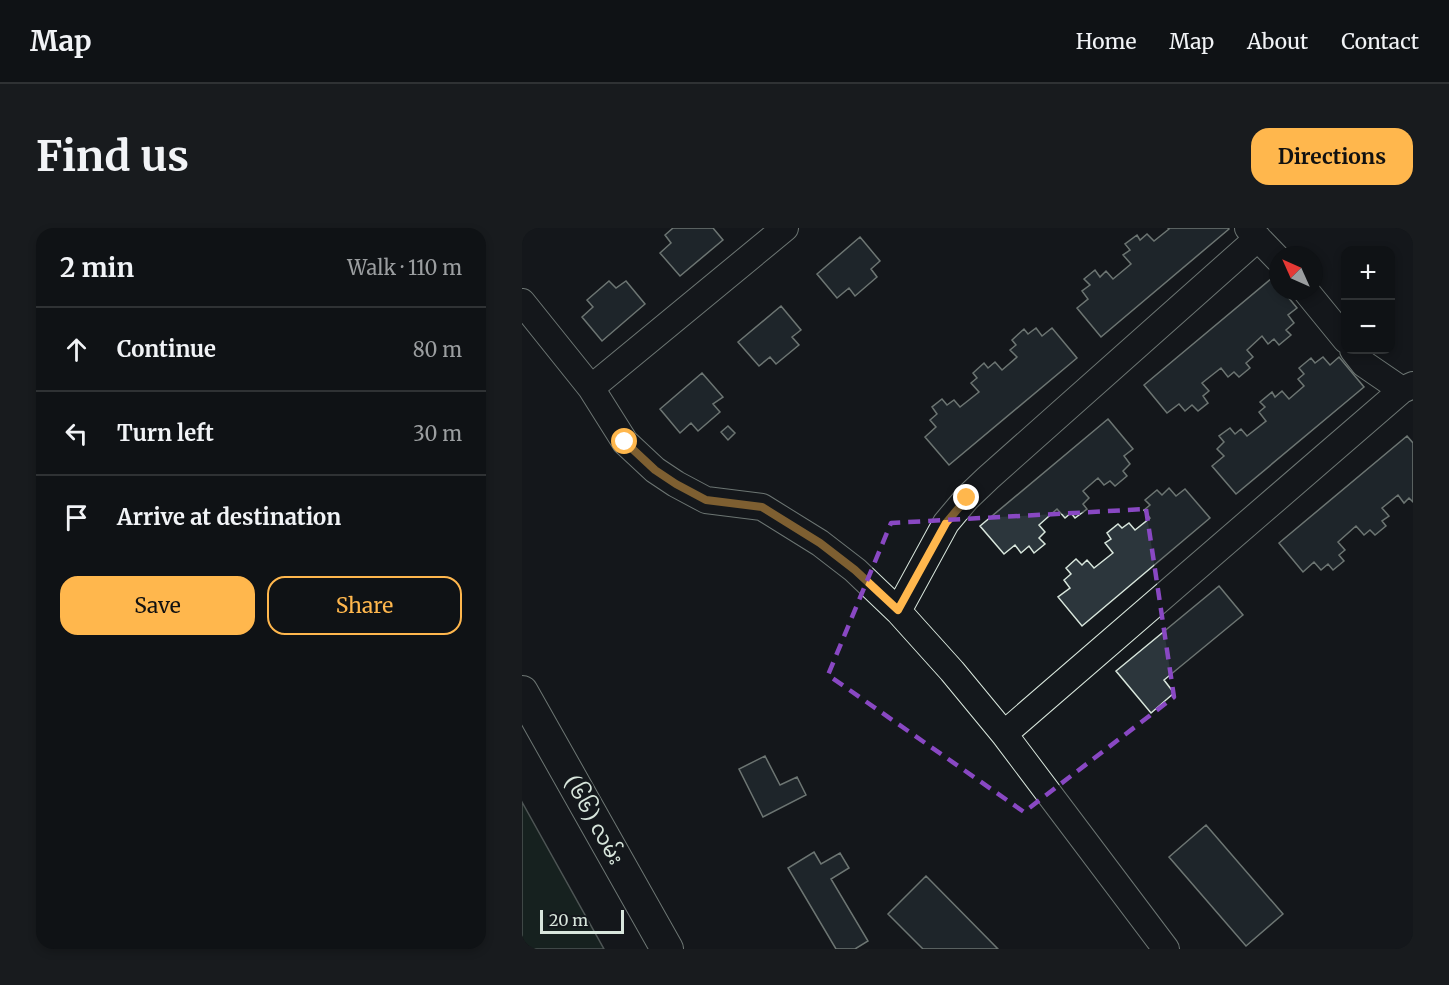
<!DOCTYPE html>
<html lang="en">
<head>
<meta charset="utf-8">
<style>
	body { margin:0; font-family:Merriweather,"Noto Sans Myanmar",serif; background:#181b1e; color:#f1f3f6 }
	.controls { position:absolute; right:18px; top:18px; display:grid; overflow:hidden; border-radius:12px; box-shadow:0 3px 9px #0003 }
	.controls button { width:54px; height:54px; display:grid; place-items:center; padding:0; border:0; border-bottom:2px solid #2f3234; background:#0f1215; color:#f1f3f6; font:30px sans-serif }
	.compass { position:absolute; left:747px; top:18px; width:54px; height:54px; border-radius:50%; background:#0f1215; box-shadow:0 3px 9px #0003; rotate:315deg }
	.scale { position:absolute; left:18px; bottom:15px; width:84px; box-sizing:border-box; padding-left:6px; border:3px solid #d8e6dc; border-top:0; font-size:16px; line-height:21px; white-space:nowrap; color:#d8e6dc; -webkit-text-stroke:4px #14181c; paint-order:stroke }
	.stop { position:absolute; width:18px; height:18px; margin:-14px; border:4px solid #ffb74d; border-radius:50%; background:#fff }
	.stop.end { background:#ffb74d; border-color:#fff; box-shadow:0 2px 6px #0008 }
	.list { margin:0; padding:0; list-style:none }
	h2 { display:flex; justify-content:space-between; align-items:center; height:78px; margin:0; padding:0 24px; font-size:26px }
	h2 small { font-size:20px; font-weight:400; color:#9b9ea0 }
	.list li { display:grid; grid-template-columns:39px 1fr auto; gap:18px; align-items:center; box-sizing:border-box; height:84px; padding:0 24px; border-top:2px solid #2f3234 }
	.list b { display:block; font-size:22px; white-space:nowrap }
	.list em { font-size:20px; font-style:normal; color:#9b9ea0 }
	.actions { display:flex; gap:12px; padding:18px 24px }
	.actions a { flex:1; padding:14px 0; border:2px solid #ffb74d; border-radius:18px; text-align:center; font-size:21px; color:#ffb74d }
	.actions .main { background:#ffb74d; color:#111 }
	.icon { flex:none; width:33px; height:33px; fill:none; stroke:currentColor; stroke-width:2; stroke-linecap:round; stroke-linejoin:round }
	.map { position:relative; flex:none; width:891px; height:721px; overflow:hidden; border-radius:18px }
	header { display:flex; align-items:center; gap:36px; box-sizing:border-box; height:84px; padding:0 30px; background:#0f1215; border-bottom:2px solid #2f3234 }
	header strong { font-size:28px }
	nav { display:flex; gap:33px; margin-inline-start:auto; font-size:21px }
	.intro { display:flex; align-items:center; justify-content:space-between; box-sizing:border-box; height:144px; padding:0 36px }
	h1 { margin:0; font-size:42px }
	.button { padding:15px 27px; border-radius:18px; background:#ffb74d; color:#111; font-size:21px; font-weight:700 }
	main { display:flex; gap:36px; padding:0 36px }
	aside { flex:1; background:#0f1215; border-radius:18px; box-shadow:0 3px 9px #0003 }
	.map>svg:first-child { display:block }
	.green { fill:#1a2d24; stroke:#939e99; stroke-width:1.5 }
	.building { fill:#2c363c; stroke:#d8e6dc; stroke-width:1.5 }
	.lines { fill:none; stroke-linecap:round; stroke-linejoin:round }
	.minor-casing { stroke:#d8e6dc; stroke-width:28 }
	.tertiary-casing { stroke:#d8e6dc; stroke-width:34 }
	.minor { stroke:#14181c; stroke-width:26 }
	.tertiary { stroke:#14181c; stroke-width:32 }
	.route { stroke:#ffb74d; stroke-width:8 }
	.marked { fill:none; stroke:#8948c3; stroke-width:4.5; stroke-dasharray:12 8; stroke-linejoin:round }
	.labels { text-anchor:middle; stroke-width:4.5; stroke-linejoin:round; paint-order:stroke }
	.street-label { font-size:21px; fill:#d8e6dc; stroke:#14181c }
</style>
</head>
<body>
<header>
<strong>Map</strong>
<nav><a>Home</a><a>Map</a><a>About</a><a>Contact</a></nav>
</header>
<div class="intro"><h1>Find us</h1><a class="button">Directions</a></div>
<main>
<aside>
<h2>2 min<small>Walk · 110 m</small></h2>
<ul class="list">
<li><svg class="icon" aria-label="ahead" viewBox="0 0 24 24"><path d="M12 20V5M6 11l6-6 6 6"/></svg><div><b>Continue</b></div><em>80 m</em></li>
<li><svg class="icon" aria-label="left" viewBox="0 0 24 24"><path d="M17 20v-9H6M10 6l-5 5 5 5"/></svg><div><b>Turn left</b></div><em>30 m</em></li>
<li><svg class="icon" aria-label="arrive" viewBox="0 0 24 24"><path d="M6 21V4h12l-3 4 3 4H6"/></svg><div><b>Arrive at destination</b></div></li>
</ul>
<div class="actions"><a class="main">Save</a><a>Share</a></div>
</aside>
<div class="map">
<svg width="891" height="721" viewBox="0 0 891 721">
	<rect width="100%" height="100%" fill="#14181c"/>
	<path class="green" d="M0,574l82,147h-82z"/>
	<path class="building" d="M151,0h40l10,12 -43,36 -20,-23 11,-10 -6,-8z
		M646,0h60l1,1 -128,108 -24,-29 11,-9 -6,-8 8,-6 -6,-6 11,-9 5,7 6,-6 7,8 18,-15 -8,-9 7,-5 -5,-6 12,-9 3,5 7,-6 7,7 15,-12z
		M338,9l20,24 -9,8 6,8 -22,19 -6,-8 -12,10 -20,-24z
		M750,50l6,7v6h5l14,17 -9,7 6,8 -8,7 5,5 -12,10 -5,-6 -6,5 -6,-8 -15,14 6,7 -7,6 4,5 -11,9 -5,-5 -6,5 -7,-9 -19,15 7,8 -6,5 5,7 -10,8 -6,-6 -7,6 -6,-7 -12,9 -23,-28z
		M87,53l7,7 10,-7 19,23 -43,37 -20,-24 11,-10 -6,-7z
		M259,78l20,24 -9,7 7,8 -23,19 -6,-7 -11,9 -21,-24z
		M514,100l6,8 10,-8 25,30 -128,107 -24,-28 11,-10 -6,-7 7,-6 -5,-7 10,-8 5,6 7,-5 6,7 19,-15 -8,-9 6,-5 -4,-5 11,-10 4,5 7,-6 7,8 15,-13 -7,-7 6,-5 -4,-5 12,-11 4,5z
		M801,129l7,8 9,-8 25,30 -128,107 -24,-28 12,-10 -7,-7 7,-7 -5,-6 11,-8 5,6 6,-5 6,7 19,-15 -7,-9 6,-5 -5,-5 12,-10 3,5 7,-6 7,8 15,-13 -6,-7 6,-5 -5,-6 12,-10 4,5z
		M180,145l21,24 -10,7 7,8 -22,19 -7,-8 -11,10 -20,-24z
		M586,191l25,30 -9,7 6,8 -7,7 4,5 -12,10 -5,-5 -6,4 -6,-7 -15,13 6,7 -6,6 4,5 -12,9 -4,-5 -6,5 -8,-9 -18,16 6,7 -6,6 6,6 -11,9 -5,-7 -8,7 -6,-8 -11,9 -24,-28z
		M206,198l7,7 -7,7 -7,-8z
		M885,208l6,7v59l-4,-4 -5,5 -6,-8 -16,13 7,8 -7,5 4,5 -11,9 -5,-5 -6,5 -8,-9 -18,16 7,8 -6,5 5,6 -11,9 -5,-6 -7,6 -7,-8 -11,10 -24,-29z
		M647,260l7,8 9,-7 25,29 -128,108 -24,-29 12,-9 -6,-8 7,-6 -5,-6 10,-9 6,6 5,-5 7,8 19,-15 -8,-10 6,-4 -4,-6 11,-9 4,4 7,-5 6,7 15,-12 -6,-8 6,-5 -5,-5 12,-10 5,5z
		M697,358l24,29 -79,65 10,13 -23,20 -35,-42z
		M243,528l15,29 17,-8 9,18 -43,22 -24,-48z
		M684,597l77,89 -37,32 -77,-89z
		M292,624l7,12 19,-11 9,15 -18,11 37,62 -13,8h-19l-48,-81z
		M404,648l72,73h-75l-35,-35z"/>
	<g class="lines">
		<defs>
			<path id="minor" d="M726,0l30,31
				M784,63l40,49
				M0,74l69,86 34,54 30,28 21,14 30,16 56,7 58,36 35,27 43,41 54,60 52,63 162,215
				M831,122l11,14 38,26 11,-5
				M69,160l194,-160
				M376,383l48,-88 21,-25 21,-20 270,-240
				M482,506l398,-344"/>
			<path id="tertiary" d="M0,464l145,257"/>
		</defs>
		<use href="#minor" class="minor-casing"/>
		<use href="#tertiary" class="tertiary-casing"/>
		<use href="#minor" class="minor"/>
		<use href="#tertiary" class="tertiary"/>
	</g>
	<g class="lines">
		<path class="route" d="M103,214l30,28 21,14 30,16 56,7 58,36 35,27 43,40 48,-87 21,-25"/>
	</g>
	<path d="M0 0H891V721H0ZM624,281l28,188 -150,115 -196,-137 63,-152z" fill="#14181c" fill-opacity=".55" fill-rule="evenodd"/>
	<path class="marked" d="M624,281l28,188 -150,115 -196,-137 63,-152z"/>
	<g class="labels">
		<g class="street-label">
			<text transform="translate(72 592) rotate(61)" y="7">(၆၆) လမ်း</text>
		</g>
	</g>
</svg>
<div class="controls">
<button>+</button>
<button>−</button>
</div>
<svg class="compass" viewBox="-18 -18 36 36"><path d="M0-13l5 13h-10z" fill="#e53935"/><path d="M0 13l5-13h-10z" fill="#9b9ea0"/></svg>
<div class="scale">20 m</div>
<div class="stop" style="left:103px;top:214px"></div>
<div class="stop end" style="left:445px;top:270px"></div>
</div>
</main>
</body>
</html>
